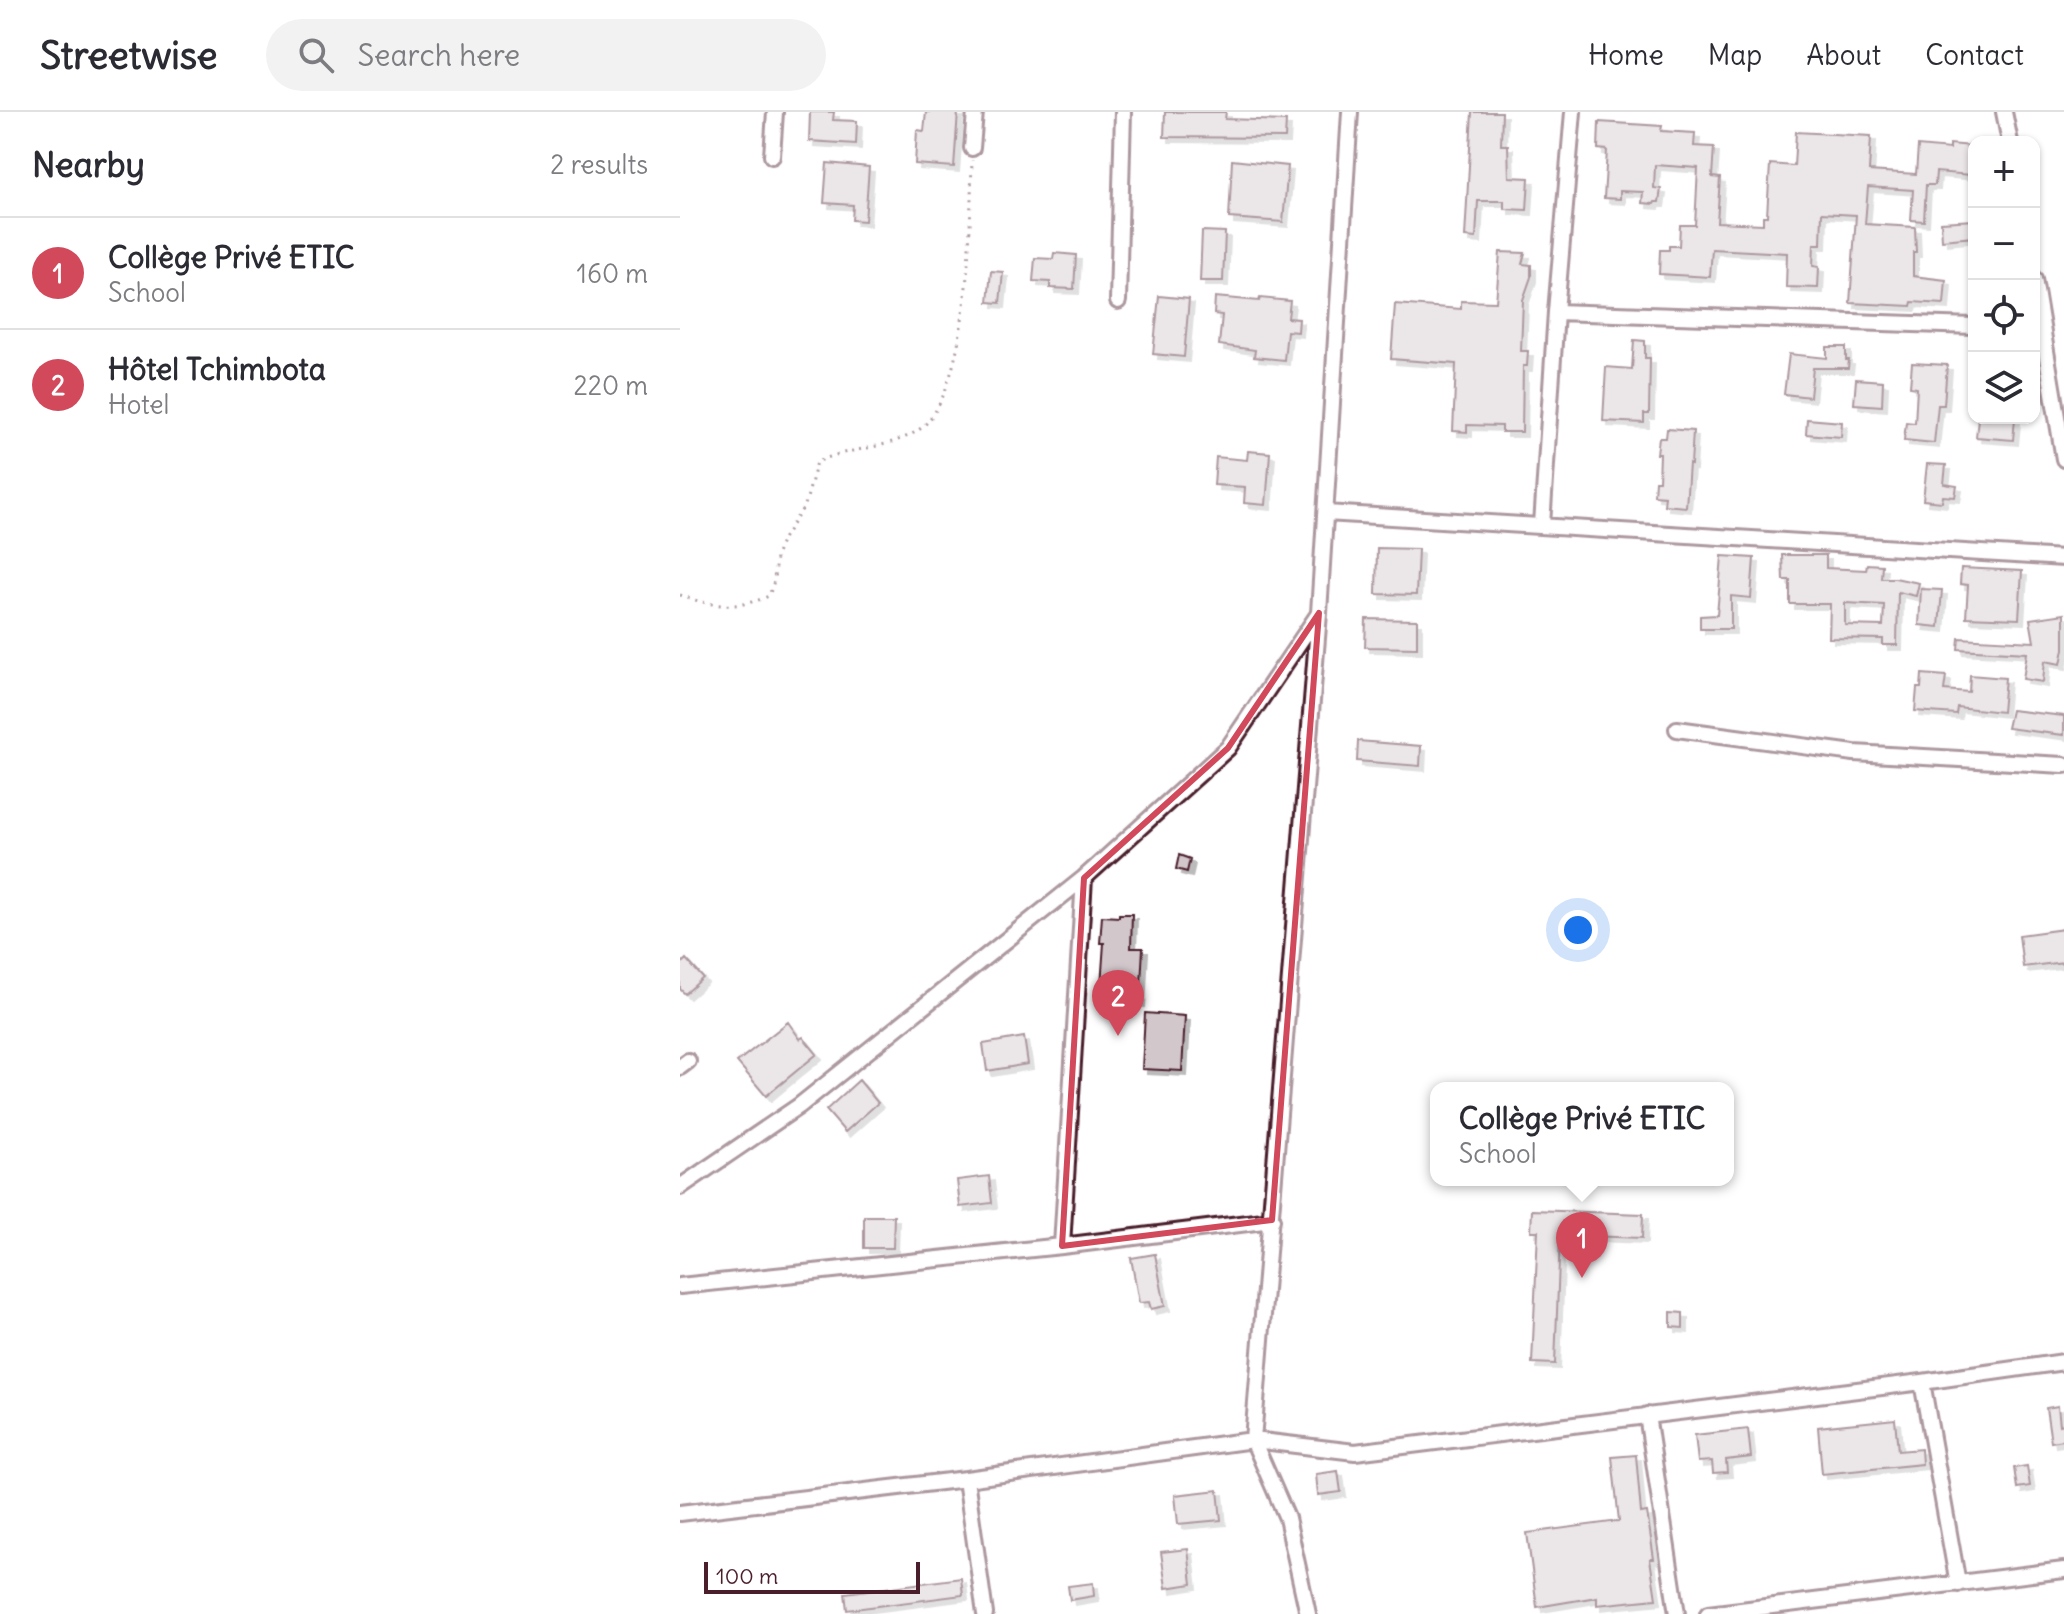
<!DOCTYPE html>
<html lang="en">
<head>
<meta charset="utf-8">
<style>
	body { margin:0; font-family:Delius,sans-serif; background:#f2f2f3; color:#2b2b33 }
	.controls { position:absolute; right:24px; top:24px; display:grid; overflow:hidden; border-radius:16px; box-shadow:0 2px 6px #0004 }
	.controls button { width:72px; height:72px; display:grid; place-items:center; padding:0; border:0; border-bottom:2px solid #e1e1e2; background:#fff; color:#2b2b33; font:40px sans-serif }
	.scale { position:absolute; left:24px; bottom:20px; width:216px; box-sizing:border-box; padding-left:8px; border:4px solid #4a1f2b; border-top:0; font-size:22px; line-height:28px; white-space:nowrap; color:#4a1f2b; -webkit-text-stroke:6px #fff; paint-order:stroke }
	.you { position:absolute; left:898px; top:818px; width:28px; height:28px; margin:-20px; border:6px solid #fff; border-radius:50%; background:#1a73e8; box-shadow:0 0 0 12px #1a73e833 }
	.badge { display:grid; place-items:center; width:52px; height:52px; border-radius:50%; background:#d1495b; color:#fff; font-size:26px; font-weight:700 }
	.pin { position:absolute; translate:-50% -66px; filter:drop-shadow(0 2px 4px #0008) }
	.pin::after { content:''; position:absolute; top:42px; width:28px; height:24px; background:inherit; clip-path:polygon(0 0,100% 0,50% 100%) }
	.popup { position:absolute; left:750px; top:970px; width:304px; height:104px; box-sizing:border-box; display:grid; place-content:center; border-radius:16px; background:#fff; filter:drop-shadow(0 2px 6px #0005); font-size:26px; white-space:nowrap; color:#7c7c81 }
	.popup b { font-size:30px; color:#2b2b33 }
	.popup::after { content:''; position:absolute; left:50%; top:100%; margin-left:-16px; border:16px solid transparent; border-top-color:#fff }
	.list { margin:0; padding:0; list-style:none }
	h2 { display:flex; justify-content:space-between; align-items:center; height:104px; margin:0; padding:0 32px; font-size:34px }
	h2 small { font-size:26px; font-weight:400; color:#7c7c81 }
	.list li { display:grid; grid-template-columns:52px 1fr auto; gap:24px; align-items:center; box-sizing:border-box; height:112px; padding:0 32px; border-top:2px solid #e1e1e2 }
	.list b { display:block; font-size:30px; white-space:nowrap }
	.list p { margin:0; font-size:26px; white-space:nowrap; color:#7c7c81 }
	.list em { font-size:26px; font-style:normal; color:#7c7c81 }
	.icon { flex:none; width:44px; height:44px; fill:none; stroke:currentColor; stroke-width:2; stroke-linecap:round; stroke-linejoin:round }
	.map { position:relative; flex:none; width:1384px; height:1502px; overflow:hidden }
	header { display:flex; align-items:center; gap:48px; box-sizing:border-box; height:112px; padding:0 40px; background:#fff; border-bottom:2px solid #e1e1e2 }
	header strong { font-size:38px }
	nav { display:flex; gap:44px; margin-inline-start:auto; font-size:28px }
	.search { width:560px; height:72px; background:#f2f2f3; display:flex; align-items:center; gap:20px; box-sizing:border-box; padding:0 28px; border-radius:44px; color:#7c7c81; font-size:30px }
	main { display:flex }
	aside { flex:1; background:#fff }
	.map>svg:first-child { display:block }
	.building { fill:#d2c7cb; stroke:#4a1f2b; stroke-width:2; fill-rule:evenodd; filter:url(#shadow) }
	.lines { fill:none; stroke-linecap:round; stroke-linejoin:round }
	.minor-casing { stroke:#4a1f2b; stroke-width:20 }
	.path { stroke:#4a1f2b; stroke-width:3; stroke-dasharray:2 6; stroke-linecap:butt }
	.minor { stroke:#fff; stroke-width:14 }
	.marked { fill:none; stroke:#d1495b; stroke-width:6; stroke-linejoin:round }
</style>
</head>
<body>
<header>
<strong>Streetwise</strong>
<div class="search"><svg class="icon" aria-label="search" viewBox="0 0 24 24"><circle cx="10" cy="10" r="6"/><path d="M15 15l6 6"/></svg>Search here</div>
<nav><a>Home</a><a>Map</a><a>About</a><a>Contact</a></nav>
</header>
<main>
<aside>
<h2>Nearby<small>2 results</small></h2>
<ul class="list">
<li><span class="badge">1</span><div><b>Collège Privé ETIC</b><p>School</p></div><em>160 m</em></li>
<li><span class="badge">2</span><div><b>Hôtel Tchimbota</b><p>Hotel</p></div><em>220 m</em></li>
</ul>
</aside>
<div class="map">
<svg width="1384" height="1502" viewBox="0 0 1384 1502">
	<defs>
		<filter id="shadow"><feDropShadow dx="5" dy="5" stdDeviation="0" flood-color="#0004"/></filter>
	</defs>
	<rect width="100%" height="100%" fill="#fff"/>
	<filter id="ink" filterUnits="userSpaceOnUse"><feTurbulence type="fractalNoise" baseFrequency=".0125" numOctaves="2"/><feDisplacementMap in="SourceGraphic" scale="16" xChannelSelector="R" yChannelSelector="G"/><feConvolveMatrix kernelMatrix="1 2 1 2 8 2 1 2 1" color-interpolation-filters="sRGB"/></filter>
	<g filter="url(#ink)">
		<path class="building" d="M130,0h24l-1,8 24,1 -1,23 -47,-3z
			M246,0h32l-4,55 -39,-3 2,-34 7,1z
			M485,0h61l-1,7 61,2 -1,17 -121,-1z
			M792,0h30l-1,33h7l1,32 20,1 -2,32 -23,-1v-8h-26l-2,37 -11,-1z
			M919,10l63,4 -1,5 34,2 -1,13 20,1 -2,30 8,1 -3,44 46,2v-8h4l3,-52 24,2 2,-34 75,4 -2,35 47,3 2,-28 32,3v-5l22,2 -1,4h3v23l-2,-1 -1,3 -35,-3 -1,13h-9l-2,36 -13,-1 2,-30 -45,-3 -3,37 50,3 1,25h-3v24l33,4 -2,24 -32,-2 -1,4 -61,-3 6,-88 -34,-2 -1,31h-7l-1,22 6,1 -1,21 -32,-1 1,-34 -75,-4 -2,28 -51,-3 1,-24h9v-4h10l1,-21h15l3,-57 -43,-3 -1,23 7,1 -2,13h-4l-1,2 -12,-1 1,-11 -23,-1v8l-16,-1 3,-48 -9,-1z
			M552,48l56,6 -5,56 -54,-4z
			M147,51l42,4 -4,54 -13,-1 1,-15 -29,-2z
			M1294,108v17l-32,3 -1,-18z
			M522,119l23,1 -2,49h-23z
			M820,140l25,1 -3,11 9,1v12l-8,23 -2,51h7l-1,15h-4l-1,66h-20v-6l-35,-1v7l-14,-1 3,-67 -65,-5 4,-55 66,5v-8l35,1z
			M374,141l22,2 -2,34 -24,-1v-6l-17,-1 2,-23 18,1z
			M311,159l12,1 -3,31 -12,-1z
			M479,184l30,3 -5,58 -31,-3z
			M535,185l44,4 1,-3 30,3 -2,17 11,1 -1,13 -11,-1 -3,29 -30,-3 1,-7 -36,-5 3,-30 -8,-1z
			M954,228l11,1v17h5l-1,56h-5v9l-41,-2 3,-54 26,2z
			M1147,235h19v13h3l-1,8h-35l-3,29 -26,-3 5,-40 38,4z
			M1232,251l35,2 -3,40h-6l-4,38 -30,-3 2,-18 9,1 2,-35 -7,-1z
			M1176,267l27,2 -1,25 -28,-2z
			M1298,306l37,1 -2,21 -37,-3z
			M1127,307l35,3 -1,15 -35,-3z
			M987,317l26,2 -2,34 -2,-1 -3,43 -22,-2 1,-9 -11,-1 1,-14h4l1,-27h-3l2,-16h7z
			M568,339l22,2 -4,52 -22,-2 1,-16 -31,-2 2,-28 31,3z
			M1247,352l19,1 -2,19 13,2 -2,11 -12,-1 -1,6 -19,-2z
			M697,436l41,1 -2,46 -40,-1z
			M1102,443h44v13l40,2 1,-6 15,1 -1,13h14l24,5 -3,13 -18,-4 -1,53h-14v-6l-54,-1 1,-34h-40v-24h-7zM1165,491l39,2 -1,21 -38,-1z
			M1042,444l32,2 -3,40 -20,-2v33h-31v-13l17,-1z
			M1281,456l61,3 -3,48 -53,-2 2,-32 -8,-1z
			M1241,477l21,1 -3,37 -20,-2z
			M1384,502v35l-3,15 -16,-3 -2,21 -20,-3 4,-26 -69,-4 1,-11 75,4 -4,-23z
			M686,507l51,1v28l-52,-1z
			M1242,562l24,2 -2,14 25,2 1,-17 35,3 -3,34 -45,-5 -1,7 -41,-3 2,-23h4z
			M1331,598l53,6v19l-57,-7z
			M678,629l63,5 -1,20 -63,-5z
			M499,743l11,4 -3,13 -11,-3z
			M439,802h13l-1,34h12l-3,54 -40,-2 4,-57h-4l2,-27 17,1z
			M1384,817v33l-41,5 -4,-32z
			M6,847l17,19 -18,16 -5,-5v-24z
			M465,901l40,3 -3,55 -40,-2z
			M108,910l12,17 3,-2 14,17 -51,42 -29,-34z
			M344,925l4,27 -41,7 -4,-27z
			M179,968l19,23 -33,29 -19,-22z
			M309,1064l3,27 -32,4 -3,-27z
			M852,1098l111,4 -1,24 -82,-3 -5,129 -23,-1 6,-132h-7z
			M184,1104h30l-1,32h-29z
			M475,1142l10,52 -14,3 -2,-7 -10,1 -8,-45z
			M991,1200l12,1v15l-12,-1z
			M1378,1294l2,19 4,-1v16l-13,2 -5,-34z
			M1215,1307l3,32 23,-2 1,15 -100,10 -4,-47z
			M1068,1317l3,28 -25,3 1,12 -14,1 -1,-12 -14,1 -3,-27z
			M956,1343l5,58 6,-1 7,47h-4l6,40 -59,6v-8l-60,10 -10,-74 92,-12 -7,-64z
			M1347,1354l3,20 -13,2 -3,-20z
			M658,1359l3,21 -23,3 -2,-21z
			M538,1378l3,30 -43,4 -3,-29z
			M508,1437l4,35 -26,4 -5,-36z
			M281,1466l2,17 -116,15 -2,-17z
			M413,1471l1,13 -24,4 -2,-14z"/>
		<g class="lines">
			<defs>
				<path id="minor" d="M1324,0l6,30
					M292,36l3,-36
					M92,44l3,-44
					M1354,167l30,180
					M438,189l5,-189
					M876,200l418,14
					M646,401l738,45
					M862,413l14,-213 17,-200
					M997,617l177,24 210,12
					M0,955l8,-6
					M0,1075l119,-81 285,-228 144,-130 90,-133
					M382,1134l22,-368
					M0,1174l382,-40 210,-26
					M1242,1270l36,202
					M967,1303l30,199
					M286,1367l19,135
					M0,1401l286,-34 287,-39 102,12 567,-70 142,-20
					M628,1502l-21,-96 -34,-78 66,-827 31,-501
					M1028,1502l356,-44"/>
			</defs>
			<use href="#minor" class="minor-casing"/>
			<path class="path" d="M0,483c33,12 56,15 89,1l5,-15 2,-25 8,-19 21,-32 12,-43c31,-15 70,-12 100,-31 54,-34 53,-211 55,-271"/>
			<use href="#minor" class="minor"/>
		</g>
	</g>
	<path d="M0 0H1384V1502H0ZM639,501l-47,607 -210,26 22,-368 144,-130z" fill="#fff" fill-opacity=".55" fill-rule="evenodd"/>
	<path class="marked" d="M639,501l-47,607 -210,26 22,-368 144,-130z"/>
</svg>
<div class="controls">
<button>+</button>
<button>−</button>
<button><svg class="icon" aria-label="locate" viewBox="0 0 24 24"><circle cx="12" cy="12" r="6"/><path d="M12 2v4M12 18v4M2 12h4M18 12h4"/></svg></button>
<button><svg class="icon" aria-label="layers" viewBox="0 0 24 24"><path d="M12 4l9 5-9 5-9-5zM3 14l9 5 9-5"/></svg></button>
</div>
<div class="scale">100 m</div>
<div class="you"></div>
<div class="pin badge" style="left:902px;top:1166px">1</div>
<div class="popup"><b>Collège Privé ETIC</b>School</div>
<div class="pin badge" style="left:438px;top:924px">2</div>
</div>
</main>
</body>
</html>
